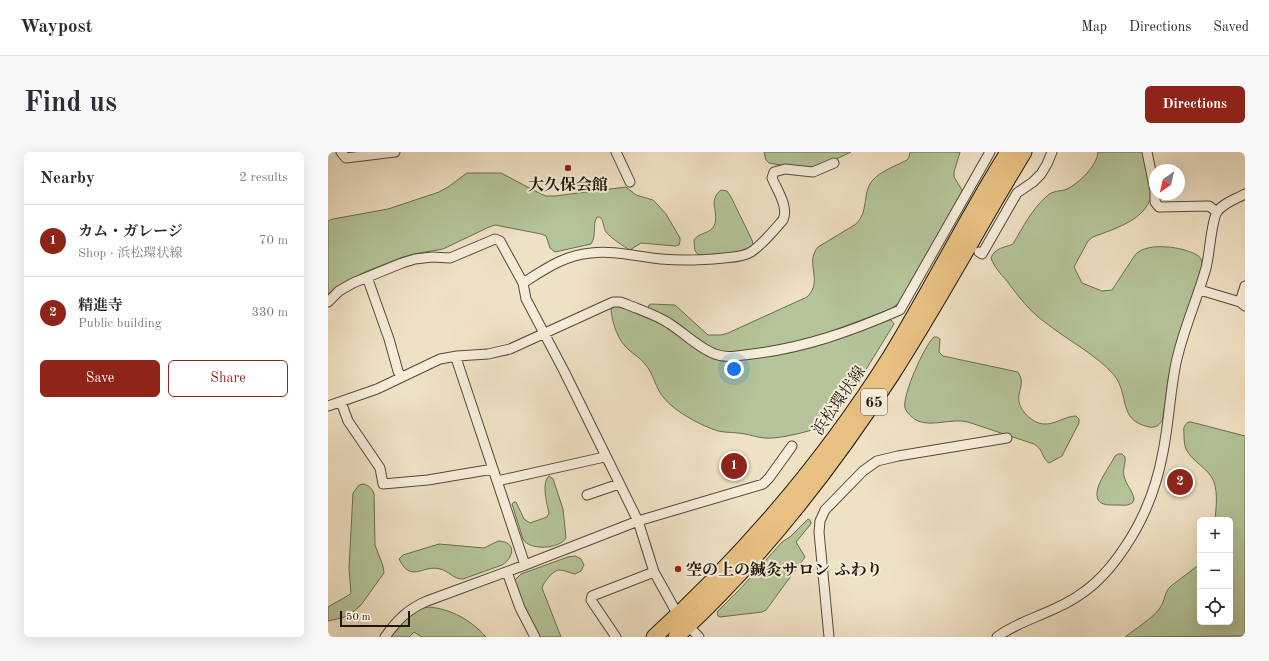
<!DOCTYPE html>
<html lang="en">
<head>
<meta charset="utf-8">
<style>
	body { margin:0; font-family:"Old Standard TT","Noto Serif JP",serif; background:#f7f7f7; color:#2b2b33 }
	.controls { position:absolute; right:12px; bottom:12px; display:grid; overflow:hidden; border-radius:6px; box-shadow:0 4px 16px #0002 }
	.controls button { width:36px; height:36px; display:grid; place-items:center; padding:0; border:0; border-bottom:1px solid #e1e1e2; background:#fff; color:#2b2b33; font:20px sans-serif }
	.compass { position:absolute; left:821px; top:12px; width:36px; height:36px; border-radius:50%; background:#fff; box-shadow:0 4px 16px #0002; rotate:214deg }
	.scale { position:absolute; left:12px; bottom:10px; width:70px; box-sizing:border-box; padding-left:4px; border:2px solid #1f160c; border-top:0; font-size:11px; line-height:14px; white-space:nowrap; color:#1f160c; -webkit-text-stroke:3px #f5ecd9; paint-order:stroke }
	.you { position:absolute; left:406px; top:217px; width:14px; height:14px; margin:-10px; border:3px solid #fff; border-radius:50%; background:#1a73e8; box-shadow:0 0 0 6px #1a73e833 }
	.badge { display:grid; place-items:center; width:26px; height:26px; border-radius:50%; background:#8f2418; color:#fff; font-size:13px; font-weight:700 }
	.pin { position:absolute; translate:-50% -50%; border:2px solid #fff; box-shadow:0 1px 4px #0006 }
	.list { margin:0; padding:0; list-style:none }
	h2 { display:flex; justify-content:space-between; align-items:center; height:52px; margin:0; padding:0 16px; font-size:17px }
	h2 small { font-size:13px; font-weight:400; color:#7c7c81 }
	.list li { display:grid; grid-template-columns:26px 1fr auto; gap:12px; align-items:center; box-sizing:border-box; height:72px; padding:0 16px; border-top:1px solid #e1e1e2 }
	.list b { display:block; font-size:15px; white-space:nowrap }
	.list p { margin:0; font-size:13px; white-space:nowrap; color:#7c7c81 }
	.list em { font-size:13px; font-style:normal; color:#7c7c81 }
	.actions { display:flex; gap:8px; padding:12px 16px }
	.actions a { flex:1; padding:9px 0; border:1px solid #8f2418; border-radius:6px; text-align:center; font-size:14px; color:#8f2418 }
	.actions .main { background:#8f2418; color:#fff }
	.icon { flex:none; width:22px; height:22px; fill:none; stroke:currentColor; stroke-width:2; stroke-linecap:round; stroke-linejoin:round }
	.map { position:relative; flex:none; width:917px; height:485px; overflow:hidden; border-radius:6px }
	header { display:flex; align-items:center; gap:24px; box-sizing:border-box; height:56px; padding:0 20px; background:#fff; border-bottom:1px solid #e1e1e2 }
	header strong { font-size:19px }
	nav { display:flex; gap:22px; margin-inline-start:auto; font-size:14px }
	.intro { display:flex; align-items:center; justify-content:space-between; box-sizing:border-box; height:96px; padding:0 24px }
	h1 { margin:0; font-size:28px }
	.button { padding:10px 18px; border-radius:6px; background:#8f2418; color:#fff; font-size:14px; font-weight:700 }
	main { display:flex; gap:24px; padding:0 24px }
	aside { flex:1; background:#fff; border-radius:6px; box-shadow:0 4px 16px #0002 }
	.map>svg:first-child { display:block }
	.green { fill:#b4c498; stroke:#6a6d52 }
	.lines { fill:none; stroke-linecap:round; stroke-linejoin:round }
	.minor-casing { stroke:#53493a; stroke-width:11 }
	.primary-casing { stroke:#1f160c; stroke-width:17 }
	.minor { stroke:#f5ecd9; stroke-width:9 }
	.primary { stroke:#e8c082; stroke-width:15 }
	.poi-dot { fill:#8f2418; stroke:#f5ecd9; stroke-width:1.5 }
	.labels { text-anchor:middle; stroke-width:4; stroke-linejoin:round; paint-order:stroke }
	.shield { fill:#f5ecd9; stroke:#5f564a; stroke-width:1 }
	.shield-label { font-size:15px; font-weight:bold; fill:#1f160c }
	.poi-label { font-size:16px; font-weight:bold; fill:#1f160c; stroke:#f5ecd9 }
	.street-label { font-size:16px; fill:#1f160c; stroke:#f5ecd9 }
</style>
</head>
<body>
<header>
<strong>Waypost</strong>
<nav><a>Map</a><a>Directions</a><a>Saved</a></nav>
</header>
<div class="intro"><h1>Find us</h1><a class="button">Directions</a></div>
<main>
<aside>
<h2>Nearby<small>2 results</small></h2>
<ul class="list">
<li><span class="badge">1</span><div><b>カム・ガレージ</b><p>Shop · 浜松環状線</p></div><em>70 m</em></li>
<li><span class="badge">2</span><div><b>精進寺</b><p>Public building</p></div><em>330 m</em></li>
</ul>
<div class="actions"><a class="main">Save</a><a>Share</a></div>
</aside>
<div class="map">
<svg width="917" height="485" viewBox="0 0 917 485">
	<rect width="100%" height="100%" fill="#efe1c4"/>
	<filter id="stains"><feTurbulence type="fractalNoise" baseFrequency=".005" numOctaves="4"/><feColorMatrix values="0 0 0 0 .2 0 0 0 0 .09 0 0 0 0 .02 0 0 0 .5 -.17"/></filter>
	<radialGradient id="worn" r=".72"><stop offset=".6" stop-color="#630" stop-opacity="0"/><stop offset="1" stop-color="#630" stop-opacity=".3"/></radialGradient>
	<path class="green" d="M436,0h87l-34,16 -8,2 -40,-7 -3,-3z
		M582,0h50l-6,20v5l8,13 -1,4 -61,108 -9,7 -78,29 -45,10 -38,4h-7l-12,-4 -41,-29 -22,-11 1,-3 2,-1 24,1 33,30h13l7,-2 79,-36c17,-16 -3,-34 11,-50l38,-23c13,-12 6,-31 16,-43 8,-10 24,-15 35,-21l2,-3z
		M770,0h46c3,11 8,26 8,37 -1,30 -36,39 -59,48l-5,4 -14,26 8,16 20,8 10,-1 23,-35c7,-8 21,-9 32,-8 8,0 33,5 35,14 2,7 -5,26 -8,33 -8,22 -17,44 -22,67 -5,19 -6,38 -9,57 -3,7 -6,10 -14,9 -32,-7 -19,-32 -35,-52 -16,-19 -48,-36 -68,-52 -16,-11 -28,-27 -39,-42 -6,-7 -13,-14 -16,-23 4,-11 14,-10 22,-14 10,-17 19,-35 34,-48 6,-6 13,-4 20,-7 12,-6 30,-23 31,-37z
		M139,21h34l36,19 9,4h9l71,-9 10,8 17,5 4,4 9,10 14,24v3l-1,4 -4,1 -34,-3 -11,7c-6,-3 -20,-13 -24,-18 -3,-5 -2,-11 -6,-15h-3c-5,8 0,18 -6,27l-36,8 -5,-4 -4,-12 -5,-2 -46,-9 -6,2 -46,22 -29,5 -14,4 -35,14 -14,7 -14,8 -9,7v-73l5,-2 55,-10 51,-17 9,-5z
		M393,38l6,1 4,6 21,43 1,4 -5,6 -10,3 -39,2 -4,-4 -1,-11c5,-8 16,-6 20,-14 6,-13 -7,-25 7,-36z
		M287,154l9,2 42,18 40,29 8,4 17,2 62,-9 22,-6 72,-26h4l3,4 -37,60 -31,41 -6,3c-16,4 -32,9 -48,10 -9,1 -17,-2 -27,-4 -9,-2 -18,-1 -27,-3 -16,-5 -43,-19 -54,-33 -9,-10 -10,-24 -19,-34 -4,-6 -11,-9 -16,-14 -11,-9 -17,-27 -18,-41z
		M606,185h3l3,2 -1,13 4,4 75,16c8,12 -1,18 1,30 2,10 14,21 24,22 12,1 22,-8 33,-8l3,3v4l-17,33 -13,7c-7,-4 -5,-13 -15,-19l-66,-22c-16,-4 -36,5 -50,-1 -5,-2 -11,-8 -13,-13 -3,-12 19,-62 29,-71z
		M860,270h3l54,14v200l-120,1c10,-8 28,-19 35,-29 5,-7 4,-16 11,-22l29,-22v58h30v-102h-15c1,-12 3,-26 -1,-38 -5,-14 -22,-20 -28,-33 -2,-5 -2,-11 -2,-16 -1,-5 0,-7 4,-11z
		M790,302h4l3,3c1,7 -3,13 -1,19 2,9 9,15 10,23 -1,3 -1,4 -4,5 -3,2 -8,1 -12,1 -10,0 -22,1 -21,-12 0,-10 13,-27 18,-37z
		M221,324l4,3 10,30 3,29c-6,11 -37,13 -43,1l-11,-35 2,-2h2l8,17 6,4 17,-6 2,-4c-2,-9 -8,-30 0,-37z
		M36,332c5,2 8,4 10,10l1,51 8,21 1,7 -23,32 -9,8 -10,5 -14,3v-14l21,-12 2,-2 -2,-25 4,-75 6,-8z
		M480,367l2,1 1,3 -1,2 -14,17 9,15 -39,53 -4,2 -42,5 -2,-1 -1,-4 25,-25 40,-45 8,-5z
		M170,389c18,0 17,16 4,24l-39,14c-10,0 -14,-8 -23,-10 -17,-5 -29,15 -41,-10l4,-4 36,-11 45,4z
		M247,404l6,3 3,6 -3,6 -6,3c-5,-1 -11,-4 -16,-4 -6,0 -16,13 -17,18l19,49h-22c-8,-15 -24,-41 -24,-57l6,-6 47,-17z
		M101,455c22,2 42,13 57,30h-64l-8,-5 -5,5h-19c10,-14 21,-28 39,-30z"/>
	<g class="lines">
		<defs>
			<path id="minor" d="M13,0l5,6 49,-6
				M288,0l14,30
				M819,0l8,39v11l4,5 50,-1 8,6
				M651,100l3,2 35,-61 16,-11 8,-8 6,-10 5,-12
				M39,125l22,62 9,32 3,6
				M195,131c22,-14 42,-28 68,-30 23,-3 47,4 70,6 20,2 43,1 63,-1 9,-1 19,-1 27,-6 11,-7 23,-22 32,-32 6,-13 -6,-30 -11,-42l2,-6 11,-3 28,3 21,-9
				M872,138l40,12 5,4
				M0,150l11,-11 14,-8 49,-20 13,-4 17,-2 18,1 45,-19 5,2 23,42 3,16 38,72 74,150 16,51 24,43 21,22
				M912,150l5,-16
				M129,204v5l68,204
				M13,250l7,19 32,47 3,16 45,-4 65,-11
				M0,254l49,-17 63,-30 17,-3 31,-2 22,-5 103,-47h7l6,2c14,6 31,11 44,20 14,9 30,25 45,30 12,5 25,1 37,0 52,-6 100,-23 148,-44l90,-158
				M169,329l103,-23 5,-2
				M259,343l32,-11
				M179,420l13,36 15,29
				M57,485c12,-17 23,-28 42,-36l98,-36 113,-44 125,-37 6,-6 23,-32
				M288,485l-25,-37 1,-4 62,-24
				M501,485l-10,-105 1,-11 5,-11 38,-39 14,-10 21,-5 109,-18
				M669,485c17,-13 38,-19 57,-28 32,-14 52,-33 71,-62 19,-28 32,-62 38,-95 6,-30 7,-60 13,-89 7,-33 21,-63 30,-95 4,-15 5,-46 11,-56 6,-9 19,-13 28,-18"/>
			<path id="primary" d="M326,485c90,-82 171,-177 236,-280 41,-67 76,-138 118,-205
				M348,485c83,-76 154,-167 215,-261 47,-73 88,-150 133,-224"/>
		</defs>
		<use href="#minor" class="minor-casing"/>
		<use href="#primary" class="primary-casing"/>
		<use href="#minor" class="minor"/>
		<use href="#primary" class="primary"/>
	</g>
	<g class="poi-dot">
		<circle cx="240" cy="16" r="4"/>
		<circle cx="350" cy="417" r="4"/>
	</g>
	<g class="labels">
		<rect class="shield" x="533" y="237" width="26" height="26" rx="3"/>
		<g class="shield-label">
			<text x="546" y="255">65</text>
		</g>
		<g class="poi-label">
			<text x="240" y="38">大久保会館</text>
			<text x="358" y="423" text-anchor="start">空の上の鍼灸サロン ふわり</text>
		</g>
		<g class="street-label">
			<text transform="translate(510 248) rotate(-55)" y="6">浜松環状線</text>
		</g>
	</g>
	<rect width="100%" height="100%" filter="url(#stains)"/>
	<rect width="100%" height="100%" fill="url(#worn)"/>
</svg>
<div class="controls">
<button>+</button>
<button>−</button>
<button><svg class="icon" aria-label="locate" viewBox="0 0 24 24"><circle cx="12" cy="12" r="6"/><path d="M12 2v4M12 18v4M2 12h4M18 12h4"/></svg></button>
</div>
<svg class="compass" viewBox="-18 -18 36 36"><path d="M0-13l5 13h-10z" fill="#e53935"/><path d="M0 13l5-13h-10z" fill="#7c7c81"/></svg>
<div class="scale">50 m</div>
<div class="you"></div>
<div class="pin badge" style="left:406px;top:314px">1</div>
<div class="pin badge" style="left:852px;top:330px">2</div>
</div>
</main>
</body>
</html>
